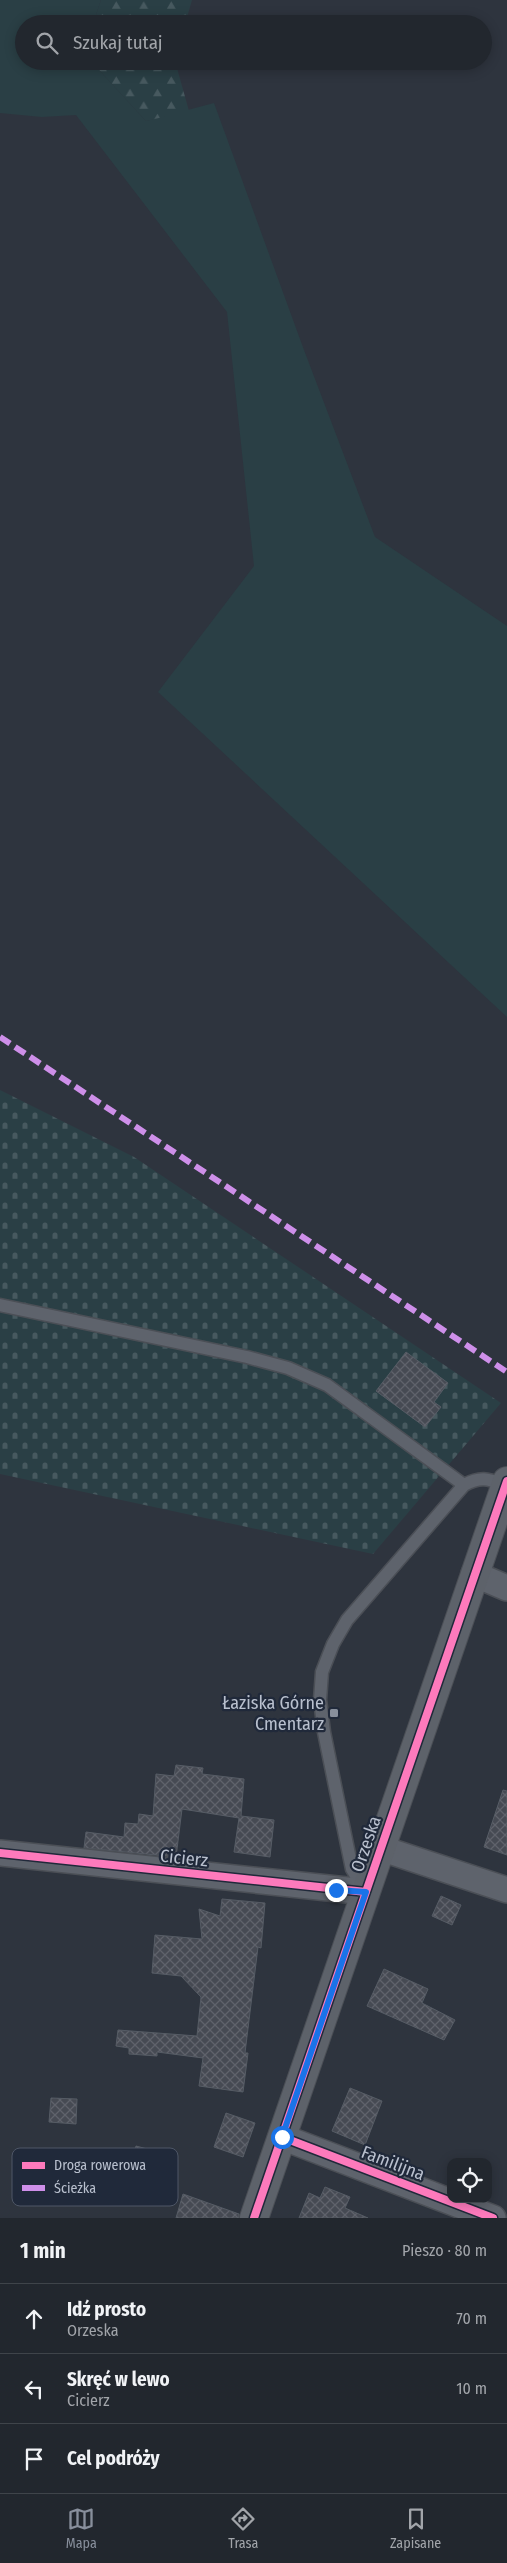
<!DOCTYPE html>
<html lang="pl">
<head>
<meta charset="utf-8">
<style>
	body { margin:0; font-family:"Fira Sans Condensed",sans-serif; background:#2a2f36; color:#f1f3f6 }
	.controls { position:absolute; right:15px; bottom:15px; display:grid; overflow:hidden; border-radius:10px; box-shadow:0 2px 12px #0003 }
	.controls button { width:45px; height:45px; display:grid; place-items:center; padding:0; border:0; border-bottom:1px solid #3f444a; background:#22272e; color:#f1f3f6; font:25px sans-serif }
	.stop { position:absolute; width:15px; height:15px; margin:-11px; border:4px solid #1a73e8; border-radius:50%; background:#fff }
	.stop.end { background:#1a73e8; border-color:#fff; box-shadow:0 1px 5px #0008 }
	.list { margin:0; padding:0; list-style:none }
	h2 { display:flex; justify-content:space-between; align-items:center; height:65px; margin:0; padding:0 20px; font-size:21px }
	h2 small { font-size:16px; font-weight:400; color:#a2a5aa }
	.list li { display:grid; grid-template-columns:32px 1fr auto; gap:15px; align-items:center; box-sizing:border-box; height:70px; padding:0 20px; border-top:1px solid #3f444a }
	.list b { display:block; font-size:19px; white-space:nowrap }
	.list p { margin:0; font-size:16px; white-space:nowrap; color:#a2a5aa }
	.list em { font-size:16px; font-style:normal; color:#a2a5aa }
	.icon { flex:none; width:28px; height:28px; fill:none; stroke:currentColor; stroke-width:2; stroke-linecap:round; stroke-linejoin:round }
	.map { position:relative; flex:none; width:507px; height:2218px; overflow:hidden }
	.search { position:absolute; background:#22272e; box-shadow:0 2px 12px #0003; left:15px; right:15px; top:15px; height:55px; display:flex; align-items:center; gap:12px; box-sizing:border-box; padding:0 18px; border-radius:28px; color:#a2a5aa; font-size:19px }
	.sheet { height:275px; background:#22272e }
	nav { display:flex; justify-content:space-around; align-items:center; box-sizing:border-box; height:70px; border-top:1px solid #3f444a; background:#22272e; font-size:14px; color:#a2a5aa }
	nav a { display:grid; justify-items:center; gap:2px }
	nav .on { color:#888f9c }
	.map>svg:first-child { display:block }
	.green { fill:#2a3f45 }
	.forest { fill:url(#forest-firs) }
	.cemetery { fill:url(#cemetery-stones) }
	.building { fill:url(#building-cross-hatch); stroke:#565c65 }
	.lines { fill:none; stroke-linecap:round; stroke-linejoin:round }
	.lane-casing { stroke:#4b4f56; stroke-width:15 }
	.street-casing { stroke:#4b4f56; stroke-width:28 }
	.secondary-casing { stroke:#4b4f56; stroke-width:30 }
	.lane { stroke:#5e636c; stroke-width:12 }
	.street { stroke:#5e636c; stroke-width:25 }
	.secondary { stroke:#5d626a; stroke-width:28 }
	.quiet { stroke:#ce8fe9; stroke-width:6; stroke-dasharray:12 6; stroke-linecap:butt }
	.cycleway-casing { stroke:#20293a; stroke-width:11 }
	.cycleway { stroke:#fd7abc; stroke-width:8 }
	.route { stroke:#1a73e8; stroke-width:6 }
	.poi-dot { fill:#888f9c; stroke:#20293a; stroke-width:2 }
	.labels { text-anchor:middle; stroke-width:4.5; stroke-linejoin:round; paint-order:stroke }
	.poi-label { font-size:18px; fill:#b9c0ce; stroke:#20293a; text-anchor:end }
	.street-label { font-size:18px; fill:#b9c0ce; stroke:#20293a }
	.key { fill:#20293a; stroke:#4e5666; stroke-width:1 }
	.key-label { font-size:14px; fill:#b9c0ce }
</style>
</head>
<body>
<div class="map">
<svg width="507" height="2218" viewBox="0 0 507 2218">
	<defs>
		<pattern id="forest-firs" width="22" height="20" patternUnits="userSpaceOnUse" patternTransform="scale(1.25)"><rect width="22" height="20" fill="#2a3f45"/><path d="M5 1l3.5 6h-7zM16 11l3.5 6h-7z" fill="#47595f"/></pattern>
		<pattern id="cemetery-stones" width="16" height="16" patternUnits="userSpaceOnUse" patternTransform="scale(1.25)"><rect width="16" height="16" fill="#2a3f45"/><path d="M2 7V4a2 2 0 0 1 4 0v3zM10 15v-3a2 2 0 0 1 4 0v3z" fill="#47595f"/></pattern>
		<pattern id="building-cross-hatch" width="8" height="8" patternUnits="userSpaceOnUse" patternTransform="scale(1.25)"><rect width="8" height="8" fill="#464a53"/><path d="M0 0l8 8M0 8l8-8" fill="none" stroke="#5f626b"/></pattern>
	</defs>
	<rect width="100%" height="100%" fill="#2e343e"/>
	<path class="green" d="M0,0h101l-8,24h-69v37h67l55,60 68,-18 90,247 71,187 132,89v391l-349,-325 96,-126 -27,-254 -151,-197 -34,2 -42,-4z"/>
	<path class="forest" d="M101,0h91l-7,24h-92z
		M91,61h84l14,50 -43,10z"/>
	<path class="cemetery" d="M0,1090l134,67 367,246 -128,151 -373,-80z"/>
	<path class="building" d="M406,1352l42,31 -14,19 7,5 -16,20 -49,-36z
		M176,1765l27,3 -1,6 42,5 -3,37 33,4 -4,37 -36,-5 5,-34 -57,-9 -6,48 -92,-9 2,-16 38,5 1,-14 13,1 1,-10 14,2 3,-42 18,2z
		M503,1790l4,1v64l-23,-8z
		M441,1896l20,9 -9,20 -20,-9z
		M222,1899l43,4 -4,45 -3,-1 -13,106h3l-5,39 -44,-6 4,-28 -46,-6v4l-28,-2v-6l-13,-2 2,-16 79,6 4,-39 -20,-21 -29,-3 3,-38 47,4 -3,-30 21,7z
		M384,1969l44,20 -6,14 33,17 -11,20 -77,-34z
		M350,2088l32,13 -17,44 -33,-14z
		M51,2098l26,1 -1,25 -27,-2z
		M226,2113l29,10 -12,34 -29,-10z
		M136,2146l30,8 -9,42 -33,-8z
		M325,2187l25,10 -5,11 23,10h-69l10,-25 11,5z
		M183,2194l56,20v4h-63z"/>
	<g class="lines">
		<defs>
			<path id="lane" d="M0,1305l247,52 41,11 39,17 137,100
				M365,1891l-13,-22 -28,-137 -4,-32 2,-28 11,-28 14,-24 117,-135c17,-9 24,-6 41,0"/>
			<path id="street" d="M474,1574l33,14
				M380,1848l127,42
				M0,1853l366,39
				M282,2137l211,81"/>
			<path id="secondary" d="M254,2218l253,-737"/>
		</defs>
		<use href="#lane" class="lane-casing"/>
		<use href="#street" class="street-casing"/>
		<use href="#secondary" class="secondary-casing"/>
		<use href="#lane" class="lane"/>
		<use href="#street" class="street"/>
		<use href="#secondary" class="secondary"/>
		<path class="quiet" d="M0,1037l507,335"/>
		<defs>
			<path id="cycleway" d="M0,1853l366,39
				M282,2137l211,81
				M254,2218l253,-737"/>
		</defs>
		<use href="#cycleway" class="cycleway-casing"/>
		<use href="#cycleway" class="cycleway"/>
	</g>
	<g class="lines">
		<path class="route" d="M282,2137l84,-245 -30,-2"/>
	</g>
	<rect class="poi-dot" x="329" y="1708" width="10" height="10" rx="2.5"/>
	<g class="labels">
		<g class="poi-label">
			<text x="324" y="1709">Łaziska Górne<tspan x="324" dy="21">Cmentarz</tspan></text>
		</g>
		<g class="street-label">
			<text transform="translate(366 1844) rotate(-71)" y="6">Orzeska</text>
			<text transform="translate(184 1858) rotate(6)" y="6">Cicierz</text>
			<text transform="translate(393 2163) rotate(21)" y="6">Familijna</text>
		</g>
	</g>
	<rect x="12" y="2148" width="166" height="58" rx="8" class="key"/>
	<rect x="22" y="2162" width="23" height="7" fill="#fd7abc"/>
	<rect x="22" y="2185" width="23" height="6" fill="#ce8fe9"/>
	<g class="key-label">
		<text x="54" y="2170">Droga rowerowa</text>
		<text x="54" y="2193">Ścieżka</text>
	</g>
</svg>
<div class="controls">
<button><svg class="icon" aria-label="locate" viewBox="0 0 24 24"><circle cx="12" cy="12" r="6"/><path d="M12 2v4M12 18v4M2 12h4M18 12h4"/></svg></button>
</div>
<div class="stop" style="left:282px;top:2137px"></div>
<div class="stop end" style="left:336px;top:1890px"></div>
<div class="search"><svg class="icon" aria-label="search" viewBox="0 0 24 24"><circle cx="10" cy="10" r="6"/><path d="M15 15l6 6"/></svg>Szukaj tutaj</div>
</div>
<section class="sheet">
<h2>1 min<small>Pieszo · 80 m</small></h2>
<ul class="list">
<li><svg class="icon" aria-label="ahead" viewBox="0 0 24 24"><path d="M12 20V5M6 11l6-6 6 6"/></svg><div><b>Idź prosto</b><p>Orzeska</p></div><em>70 m</em></li>
<li><svg class="icon" aria-label="left" viewBox="0 0 24 24"><path d="M17 20v-9H6M10 6l-5 5 5 5"/></svg><div><b>Skręć w lewo</b><p>Cicierz</p></div><em>10 m</em></li>
<li><svg class="icon" aria-label="arrive" viewBox="0 0 24 24"><path d="M6 21V4h12l-3 4 3 4H6"/></svg><div><b>Cel podróży</b></div></li>
</ul>
</section>
<nav>
<a class="on"><svg class="icon" aria-label="map" viewBox="0 0 24 24"><path d="M3 6l6-2 6 2 6-2v14l-6 2-6-2-6 2zM9 4v14M15 6v14"/></svg>Mapa</a>
<a><svg class="icon" aria-label="directions" viewBox="0 0 24 24"><path d="M12 3l9 9-9 9-9-9zM9 14v-3h6M13 9l2 2-2 2"/></svg>Trasa</a>
<a><svg class="icon" aria-label="saved" viewBox="0 0 24 24"><path d="M7 4h10v16l-5-4-5 4z"/></svg>Zapisane</a>
</nav>
</body>
</html>
